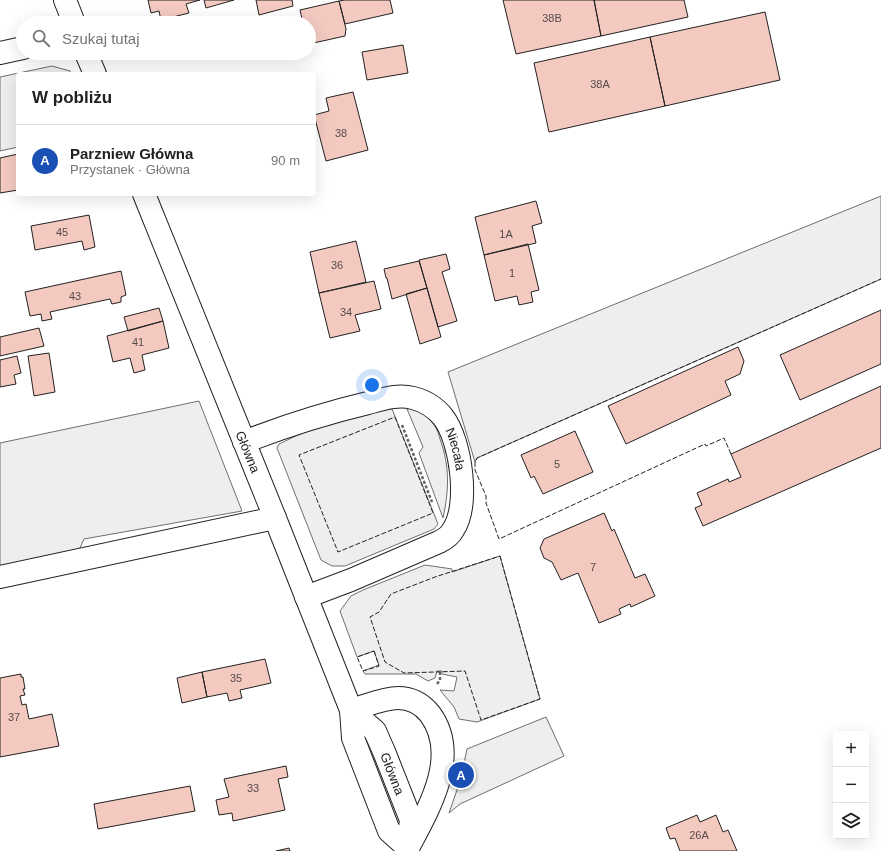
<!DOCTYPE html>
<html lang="pl">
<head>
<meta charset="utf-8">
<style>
	body { margin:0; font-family:Helvetica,sans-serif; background:#f6f6f6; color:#202124 }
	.controls { position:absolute; right:12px; bottom:12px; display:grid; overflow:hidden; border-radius:4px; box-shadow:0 4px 16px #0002 }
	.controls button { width:36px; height:36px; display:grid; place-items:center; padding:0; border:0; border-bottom:1px solid #e0e0e0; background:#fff; color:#202124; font:20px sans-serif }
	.you { position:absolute; left:372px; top:385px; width:14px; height:14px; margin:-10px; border:3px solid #fff; border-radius:50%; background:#1a73e8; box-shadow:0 0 0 6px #1a73e833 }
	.badge { display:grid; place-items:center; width:26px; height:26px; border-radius:50%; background:#b45309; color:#fff; font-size:13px; font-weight:700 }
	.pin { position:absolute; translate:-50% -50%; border:2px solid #fff; box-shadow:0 1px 4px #0006 }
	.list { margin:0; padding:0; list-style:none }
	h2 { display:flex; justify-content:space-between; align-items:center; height:52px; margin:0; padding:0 16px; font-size:17px }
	h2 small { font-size:13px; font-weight:400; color:#757577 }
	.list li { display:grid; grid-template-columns:26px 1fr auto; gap:12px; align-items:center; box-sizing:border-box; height:72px; padding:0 16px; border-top:1px solid #e0e0e0 }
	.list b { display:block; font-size:15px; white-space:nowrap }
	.list p { margin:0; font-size:13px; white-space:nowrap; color:#757577 }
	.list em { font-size:13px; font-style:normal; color:#757577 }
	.icon { flex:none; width:22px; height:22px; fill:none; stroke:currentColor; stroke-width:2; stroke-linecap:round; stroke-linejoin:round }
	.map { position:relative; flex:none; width:881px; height:851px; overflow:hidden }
	.search { position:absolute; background:#fff; box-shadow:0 4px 16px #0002; left:16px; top:16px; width:300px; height:44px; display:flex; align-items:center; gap:10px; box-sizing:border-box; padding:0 14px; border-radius:22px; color:#757577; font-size:15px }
	.panel { position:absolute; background:#fff; box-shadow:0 4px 16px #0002; left:16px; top:72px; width:300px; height:124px; border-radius:4px }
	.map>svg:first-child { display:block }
	.green { fill:#eee; stroke:#6f6f6f }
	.building { fill:#f3c9c0; stroke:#222 }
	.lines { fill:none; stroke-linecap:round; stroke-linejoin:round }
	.minor-casing { stroke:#222; stroke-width:24 }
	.path { stroke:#646464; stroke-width:2.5; stroke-dasharray:3 2; stroke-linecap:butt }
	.minor { stroke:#fff; stroke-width:22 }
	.fence { stroke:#222; stroke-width:1; stroke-dasharray:5 2; stroke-linecap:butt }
	.labels { text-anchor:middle; stroke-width:3; stroke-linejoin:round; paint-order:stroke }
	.number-label { font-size:11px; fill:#564c4a }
	.street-label { font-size:13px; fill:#222; stroke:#fff }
</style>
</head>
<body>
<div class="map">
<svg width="881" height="851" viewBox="0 0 881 851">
	<rect width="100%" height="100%" fill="#fff"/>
	<path class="green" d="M52,66l18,5 1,3h-53v73l-18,4v-74z
		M881,196v83l-404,179 -2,4 -27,-90z
		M199,401l43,110 -158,28 -5,11 -79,16v-123z
		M413,408c5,3 11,6 15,10 7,6 10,13 12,21 10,28 9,51 3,79l-24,-65 4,-6 -16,-38z
		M392,409l46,115 -4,5 -89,37h-13l-11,-6 -44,-112 2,-4 23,-11 74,-23z
		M500,556l40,143 -63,23 -18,-3 -5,-12 -14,-17 14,1 3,-14 -15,-3v-3h-5l-2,7 -7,3 -12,-7h-51l-2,-3 16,-6 -5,-14 -17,6 -17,-46 11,-15 12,-6 62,-25 27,4v3z
		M546,717l18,39 -104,48 -11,9 9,-26 7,2 7,-23 -8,-3 3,-14z"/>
	<path class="building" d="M148,0h52l-14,4 3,9 -28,7 -2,-9 -8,2z
		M204,0h30l-28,8z
		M256,0h36l1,6 -34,9z
		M345,0h45l3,13 -48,11 -6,-23z
		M503,0h91l7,36 -85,18z
		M594,0h90l4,17 -87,19z
		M339,1l7,28 -1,7 -36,8v-21h-6l-3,-13z
		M765,12l15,68 -115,26 -15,-69z
		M650,37l15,69 -116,26 -15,-69z
		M403,45l5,28 -41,7 -5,-28z
		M353,92l15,58 -42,11 -12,-46 15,-4 -3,-13z
		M18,154v36l-18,3v-35z
		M536,201l6,22 -10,3 4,17 -52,12 -9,-38z
		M89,215l6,32 -11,3 -2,-9 -47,9 -4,-24z
		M356,241l10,41 -47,11 -9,-41z
		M528,244l11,46 -8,2 2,10 -14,3 -2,-9 -22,5 -11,-46z
		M446,254l4,15 -8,3 15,49 -19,6 -19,-67z
		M419,261l8,27 -35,11 -5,-21h-1l-2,-9z
		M121,271l5,24 -5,2v5l-9,2 -2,-5 -60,13 2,7 -10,2 -1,-7 -11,2 -5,-24z
		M374,281l7,28 -26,6 5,16 -30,7 -11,-45z
		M427,288l14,49 -21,7 -14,-50z
		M159,308l4,13 -35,10 -4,-14z
		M881,310v54l-81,36 -20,-45z
		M163,321l6,27 -27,7 3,15 -11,3 -4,-15 -17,4 -6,-26z
		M39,328l5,18 -44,10v-19z
		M738,347l6,14 -4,13 -15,7 6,14 -105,49 -18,-38z
		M49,353l6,39 -21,4 -6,-40z
		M17,356l4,17 -7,2 2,9 -16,3v-27z
		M881,386v62l-178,78 -8,-18 7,-3 -5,-12 31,-14 1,3 12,-5 -10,-23z
		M575,431l18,41 -50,22 -9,-18 -3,2 -10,-23z
		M604,513l8,18 2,-2 21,49 10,-4 10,22 -24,11 -1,-3 -11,5 2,5 -22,9 -21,-50 -17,7 -9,-18 -8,-4 -4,-10 4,-9z
		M265,659l6,24 -31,7 2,8 -13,3 -2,-8 -20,4 -5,-25z
		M202,672l5,25 -25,6 -5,-25z
		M21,674v3h2l2,12h-2l2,6 -5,1 2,9 4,-1 3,15 23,-5 7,32 -59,11v-79z
		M286,766l2,11 -10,2 7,31 -52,11 -1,-8 -13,2 -3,-15 13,-3 -5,-18z
		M190,786l5,25 -97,18 -4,-25z
		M697,815l3,7 16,-7 7,17 5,-2 9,21h-57l-5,-13 -5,1 -4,-11z
		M289,848l1,3h-14z"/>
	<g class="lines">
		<defs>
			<g id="minor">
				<path d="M65,0l9,23"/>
				<path d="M0,53l23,-5"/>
				<path d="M86,53l9,21"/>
				<path id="s1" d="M144,194l131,324 76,192 2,28 36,93 19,17"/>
				<path id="s2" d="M244,442c41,-16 82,-29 124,-39 15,-4 30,-9 45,-5 12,3 22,9 30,19 18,23 27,88 10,113 -3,6 -8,9 -14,12l-88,38 -45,17"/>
				<path d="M0,577l275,-59"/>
				<path d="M351,710c15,-4 32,-12 47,-12 13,0 24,6 32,16 31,42 -2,96 -22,134"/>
				<path id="s3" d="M351,710l24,21 10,23 26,66 -3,23"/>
			</g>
		</defs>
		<use href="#minor" class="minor-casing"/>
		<path class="path" d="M402,425l30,77
			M437,684l3,-4v-9"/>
		<use href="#minor" class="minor"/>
		<path class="fence" d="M395,417l38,96 -95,39 -39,-97z
			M731,454l-7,-16 -18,8 -1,-2 -206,95 -13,-36v-7l-11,-26v-8l2,-4 404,-179
			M500,556l40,143 -59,21 -16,-49 -61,2 -19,-11 -15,-45 9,-5 12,-18 44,-17z
			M374,651l5,15 -16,5 -6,-14z"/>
	</g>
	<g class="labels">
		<g class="number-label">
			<text x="552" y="22">38B</text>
			<text x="600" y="88">38A</text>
			<text x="341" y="137">38</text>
			<text x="62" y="236">45</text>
			<text x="506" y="238">1A</text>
			<text x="337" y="269">36</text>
			<text x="512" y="277">1</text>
			<text x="75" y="300">43</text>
			<text x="346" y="316">34</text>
			<text x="138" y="346">41</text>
			<text x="557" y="468">5</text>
			<text x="593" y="571">7</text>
			<text x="236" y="682">35</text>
			<text x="14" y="721">37</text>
			<text x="253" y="792">33</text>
			<text x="699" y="839">26A</text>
		</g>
		<g class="street-label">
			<text dy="5" stroke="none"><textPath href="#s2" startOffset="247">Niecała</textPath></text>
			<text dy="5" stroke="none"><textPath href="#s1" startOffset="278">Główna</textPath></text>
			<text dy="5" stroke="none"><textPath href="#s3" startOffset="78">Główna</textPath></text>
		</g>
	</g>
</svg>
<div class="controls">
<button>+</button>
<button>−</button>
<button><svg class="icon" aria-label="layers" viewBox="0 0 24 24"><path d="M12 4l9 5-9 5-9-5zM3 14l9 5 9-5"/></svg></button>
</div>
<div class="you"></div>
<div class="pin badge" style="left:461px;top:775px;background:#1a4fb4">A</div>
<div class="search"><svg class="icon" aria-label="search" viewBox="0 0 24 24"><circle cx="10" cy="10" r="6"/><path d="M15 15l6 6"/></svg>Szukaj tutaj</div>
<section class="panel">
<h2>W pobliżu<small></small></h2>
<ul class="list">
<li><span class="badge" style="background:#1a4fb4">A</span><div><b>Parzniew Główna</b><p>Przystanek · Główna</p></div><em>90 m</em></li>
</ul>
</section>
</div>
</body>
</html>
